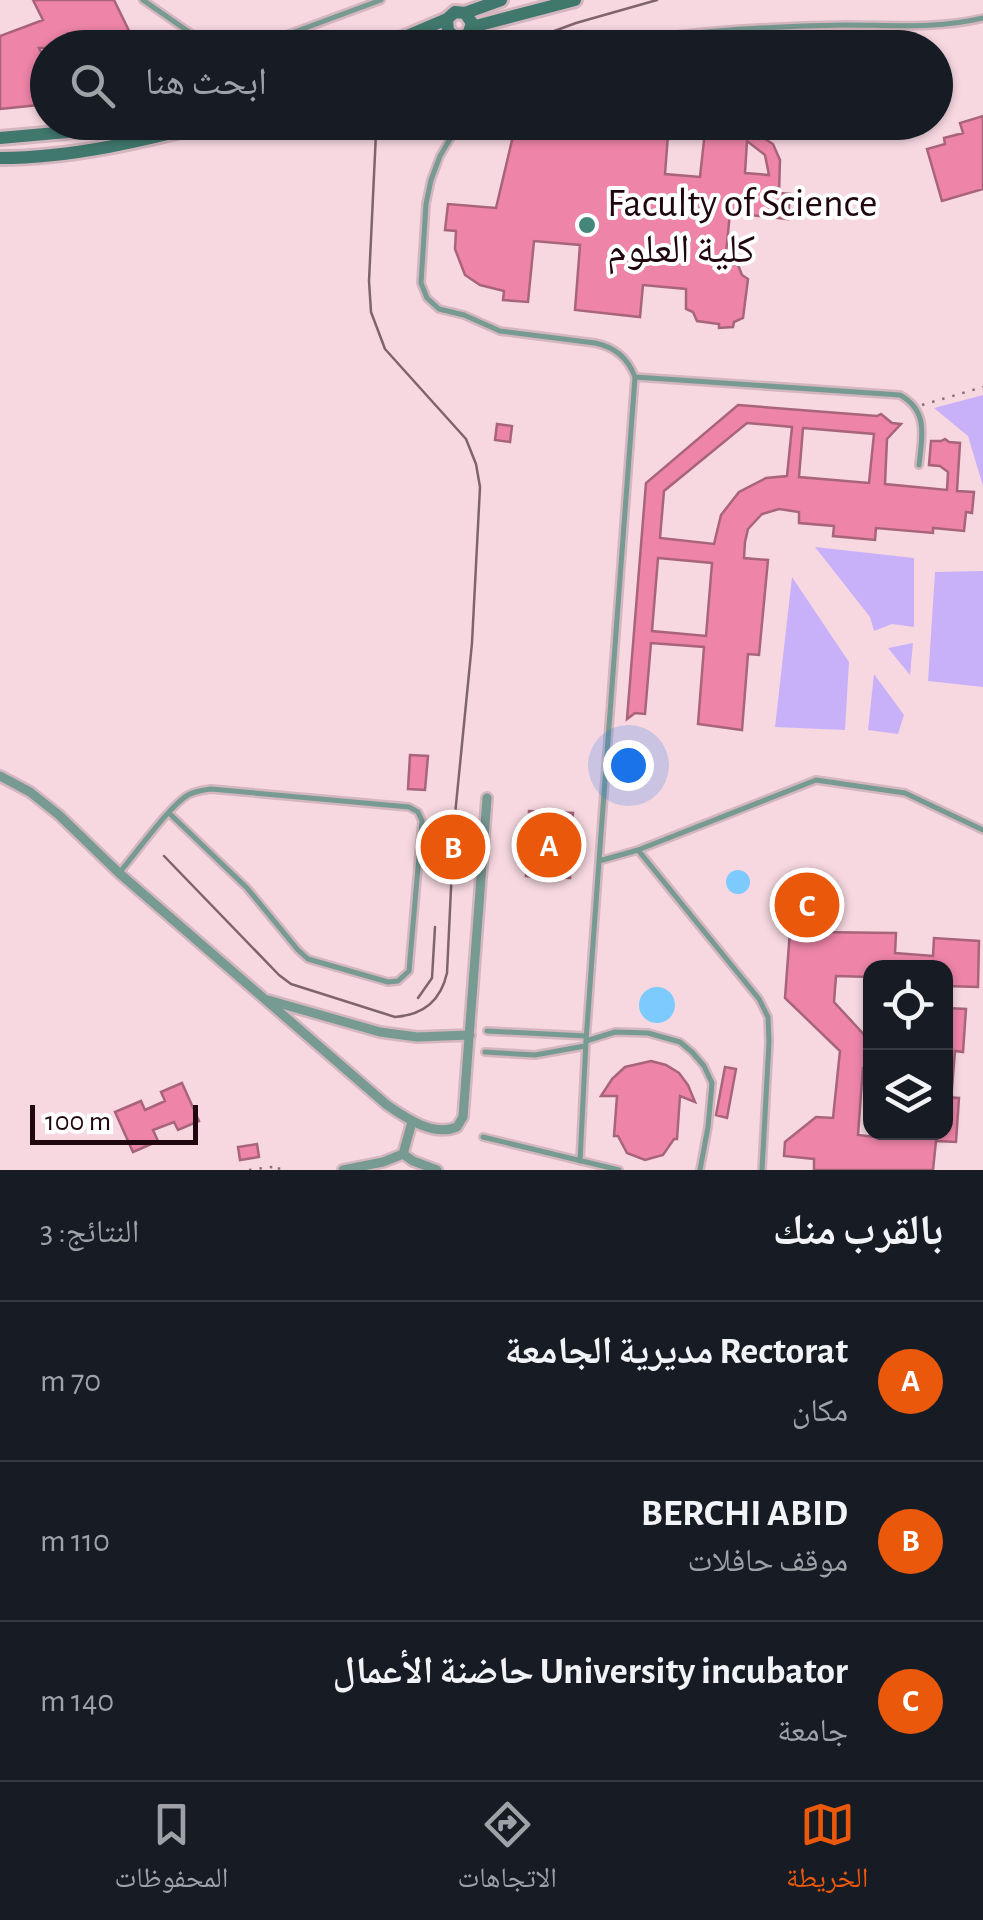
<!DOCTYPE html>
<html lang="ar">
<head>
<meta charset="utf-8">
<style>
	body { margin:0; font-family:"Alegreya Sans","Noto Naskh Arabic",sans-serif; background:#242831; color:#f1f3f6; direction:rtl }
	.controls { position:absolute; right:30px; bottom:30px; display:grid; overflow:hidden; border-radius:20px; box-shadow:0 2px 8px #0004 }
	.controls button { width:90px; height:90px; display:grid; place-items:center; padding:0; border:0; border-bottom:2px solid #363941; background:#171b24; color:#f1f3f6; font:50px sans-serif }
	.scale { position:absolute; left:30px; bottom:25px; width:168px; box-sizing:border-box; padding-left:10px; border:5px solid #1f060f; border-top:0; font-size:28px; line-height:35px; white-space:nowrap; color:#1f060f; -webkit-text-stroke:8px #fff; paint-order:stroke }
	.you { position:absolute; left:628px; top:765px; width:35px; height:35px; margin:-25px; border:8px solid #fff; border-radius:50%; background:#1a73e8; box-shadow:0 0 0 15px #1a73e833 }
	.badge { display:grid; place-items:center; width:65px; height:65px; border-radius:50%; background:#ea580c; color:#fff; font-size:32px; font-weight:700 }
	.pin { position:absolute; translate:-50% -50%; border:5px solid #fff; box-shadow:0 2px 10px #0006 }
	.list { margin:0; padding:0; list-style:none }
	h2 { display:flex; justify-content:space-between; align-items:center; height:130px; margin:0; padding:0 40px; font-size:42px }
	h2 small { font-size:32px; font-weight:400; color:#9ea1a6 }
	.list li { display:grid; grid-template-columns:65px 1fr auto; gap:30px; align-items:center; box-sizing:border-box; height:160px; padding:0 40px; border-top:2px solid #363941 }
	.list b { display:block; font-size:38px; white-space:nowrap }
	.list p { margin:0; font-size:32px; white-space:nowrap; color:#9ea1a6 }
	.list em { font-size:32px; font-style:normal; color:#9ea1a6 }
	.icon { flex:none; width:55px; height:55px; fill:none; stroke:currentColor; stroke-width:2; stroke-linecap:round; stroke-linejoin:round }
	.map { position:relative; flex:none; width:983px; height:1170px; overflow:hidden; direction:ltr }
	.search { position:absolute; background:#171b24; box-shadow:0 2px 8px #0004; left:30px; right:30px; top:30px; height:110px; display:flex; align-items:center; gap:25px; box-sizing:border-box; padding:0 35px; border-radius:55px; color:#9ea1a6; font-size:38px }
	.sheet { height:610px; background:#171b24 }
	nav { display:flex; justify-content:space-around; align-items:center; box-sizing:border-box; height:140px; border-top:2px solid #363941; background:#171b24; font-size:28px; color:#9ea1a6 }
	nav a { display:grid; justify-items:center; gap:5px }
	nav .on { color:#ea580c }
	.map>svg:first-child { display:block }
	.green { fill:#c9b1f9 }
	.water { fill:#7dcafe }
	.building { fill:#ee85a8; stroke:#a8647a; stroke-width:2.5; fill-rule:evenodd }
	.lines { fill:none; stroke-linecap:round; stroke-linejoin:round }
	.service-casing { stroke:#d4b6bf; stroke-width:10 }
	.minor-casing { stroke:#d4b6bf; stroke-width:14 }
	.secondary-casing { stroke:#d4b6bf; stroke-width:18 }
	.path { stroke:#8a6e77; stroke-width:2.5; stroke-dasharray:2.5 8; stroke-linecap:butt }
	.service { stroke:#779a92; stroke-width:5 }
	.minor { stroke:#779a92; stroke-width:9 }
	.secondary { stroke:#40786d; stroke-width:12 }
	.tram { stroke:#7f646d; stroke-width:2.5 }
	.poi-dot { fill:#44877a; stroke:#fff; stroke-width:4 }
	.labels { text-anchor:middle; stroke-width:8; stroke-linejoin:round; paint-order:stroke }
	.poi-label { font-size:40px; fill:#1f060f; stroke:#fff; text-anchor:start }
</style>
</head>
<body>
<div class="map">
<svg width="983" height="1170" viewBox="0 0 983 1170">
	<rect width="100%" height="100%" fill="#f7d8e1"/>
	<path class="green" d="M983,395v91l-15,-50 -34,-28z
		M815,547l99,11v69l-22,-3 -18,7 -4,-14z
		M983,571v116l-55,-6 7,-109z
		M792,577l57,85 -4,68 -70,-3z
		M913,643l-3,32 -22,-27z
		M874,674l30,41 -6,19 -30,-4z"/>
	<path class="water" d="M726 882a12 12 0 1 1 24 0a12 12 0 1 1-24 0Z
		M639 1005a18 18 0 1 1 36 0a18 18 0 1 1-36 0Z"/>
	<path class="building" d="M33,0h81l20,41 -4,7h-91l9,18v38l-48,5v-73l43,-16z
		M983,116v73l-41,12 -15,-52 18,-5 -1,-6 19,-5 -3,-10z
		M549,122h120l-4,52 35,3 6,-55 25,2v12l16,2 1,-6 9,2 16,10 7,16 -1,33 11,1 -2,25 -58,-6 -5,50 13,2 4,10 6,4 -5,39 -9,4 -1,5 -14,1v-4l-22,-3 -4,-9 -7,-3v-20l-43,-4 -3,32 -65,-7 5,-65 -46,-4 -6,61 -25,-2 1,-9 -24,-6 -15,-10 -10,-26 1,-18 -11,-1 3,-26 48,4 17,-72 12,-10 24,1zM747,141l18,14 4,20 -24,-2z
		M738,405l139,11 4,-2 11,9 9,1 -14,15 -2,45 62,6 1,-18 -8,-6 -11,-1 2,-24h10l4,-2 4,3 11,1 -3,48 17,1 -2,21 -6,-1 -2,19 -31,-3v5l-57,-5 -1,12 -42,-4 1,-10 -35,-3v-11l-20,-3 -17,5 -14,15 -3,13 -1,16 24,2 -9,95 -11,-1 -6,76 -44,-6 6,-77 -53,-4 -6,71 -10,-1 -8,6 19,-236zM747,423l45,4 -5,49 -21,2 -27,14 -18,23 -7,29 -54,-6 4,-47zM803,428l71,6 -5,49 -70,-6zM658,558l54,5 -6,73 -54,-5z
		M497,424l15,2 -2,16 -15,-2z
		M410,755l18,1 -3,34 -17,-1z
		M529,811l44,2 -3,65 -44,-2z
		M793,890l42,3 -1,20 -19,-1 -1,20 82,1 -1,20 38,3 1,-18 45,3 -1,46 -32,-1v-18h-76v9l-34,-1 -2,26 34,37h2v29h-7l-5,67 18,2v-5h70v-35l13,1 -3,44 -20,-1 -3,29h-119v-11l-30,-3 1,-14 31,-25 17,1 7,-67 -55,-53z
		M946,1008l20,1 -3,43 -8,-1 -3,37h-6z
		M651,1061l15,4 13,8 9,12 7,17 -15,-6 -3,43h-3l-11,16 -18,5 -18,-7 -9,-17h-4l3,-40h-16l11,-17 13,-12z
		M725,1067l11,2 -9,49 -11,-3z
		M182,1083l17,38 -21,9 -4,-8 -21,8 5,11 -25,11 -18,-40 26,-11 4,9 20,-9 -4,-9z
		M257,1144l2,13 -19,3 -2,-13z"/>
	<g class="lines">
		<defs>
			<path id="service" d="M143,0l69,48
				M268,48l13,-11 100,-37
				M584,48c27,-8 56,-9 84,-12 59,-7 117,-10 177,-11 46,0 93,4 138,-7
				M460,122l-20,34 -9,24 -5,24 -5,79 6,15 12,11 25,6 36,16 95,12c20,4 33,15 40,34l-36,484
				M635,377l265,18c29,16 22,42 19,70
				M638,850l178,-70 89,13 78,37
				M119,873c16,-18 50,-67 69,-78 7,-4 15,-5 23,-6l198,18 9,5 4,9 -13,150 -11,10 -10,1 -80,-23 -10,-9 -51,-62 -78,-75
				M487,1031l99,5
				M586,1041l13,-180 39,-11 121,149 9,18 1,25 -7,128
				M485,1052l50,3 50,-9
				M483,1137l136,33
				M580,1161l6,-120 29,-9 33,1 32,9 12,10 12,14 8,17 -4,44 -8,43"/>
			<path id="minor" d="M0,776l30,16 29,23 60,58 268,232c19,13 46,32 70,22l6,-10 24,-319
				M268,1000l112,32 37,5 53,-2
				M403,1154l10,7 24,9
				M403,1154l9,-32
				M343,1170l40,-8 20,-8"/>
			<path id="secondary" d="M465,13l36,-13
				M472,27l103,-27
				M379,48l68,-29
				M420,48l22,-8 26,-5 4,-12 -7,-10 -10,-1 -8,7 1,12 6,5
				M0,138l67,-6 55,-10
				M0,158c73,0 146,-18 216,-36"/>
		</defs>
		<use href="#service" class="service-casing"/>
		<use href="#minor" class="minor-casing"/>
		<use href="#secondary" class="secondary-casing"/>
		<path class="path" d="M922,405l61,-18
			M249,1170l30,-4v4"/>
		<use href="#service" class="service"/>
		<use href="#minor" class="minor"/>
		<use href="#secondary" class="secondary"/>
		<path class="tram" d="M508,48l68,-25 81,-23
			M164,856l115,119 12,9 104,33c28,-2 46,-17 52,-44l7,-148 18,-182 8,-156 -4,-23 -10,-25 -81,-90 -14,-37 -2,-31 7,-148 4,-11
			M418,998l14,-20 3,-51"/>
	</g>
	<circle class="poi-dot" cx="587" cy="225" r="10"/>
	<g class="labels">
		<g class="poi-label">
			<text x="607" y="216">Faculty of Science<tspan x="607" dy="46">كلية العلوم</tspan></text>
		</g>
	</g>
</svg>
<div class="controls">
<button><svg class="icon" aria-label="locate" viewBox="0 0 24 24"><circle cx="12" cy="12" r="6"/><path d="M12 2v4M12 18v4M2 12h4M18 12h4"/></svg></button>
<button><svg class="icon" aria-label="layers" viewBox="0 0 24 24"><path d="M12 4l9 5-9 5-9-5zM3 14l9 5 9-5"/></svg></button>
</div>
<div class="scale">100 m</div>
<div class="you"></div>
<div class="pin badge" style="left:549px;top:845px">A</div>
<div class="pin badge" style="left:453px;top:847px">B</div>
<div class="pin badge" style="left:807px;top:905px">C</div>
<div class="search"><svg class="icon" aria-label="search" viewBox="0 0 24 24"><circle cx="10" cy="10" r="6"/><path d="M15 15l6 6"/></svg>ابحث هنا</div>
</div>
<section class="sheet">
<h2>بالقرب منك<small>النتائج: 3</small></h2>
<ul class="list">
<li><span class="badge">A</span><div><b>Rectorat مديرية الجامعة</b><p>مكان</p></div><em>70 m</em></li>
<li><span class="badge">B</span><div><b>BERCHI ABID</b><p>موقف حافلات</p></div><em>110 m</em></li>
<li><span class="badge">C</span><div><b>University incubator حاضنة الأعمال</b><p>جامعة</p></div><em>140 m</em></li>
</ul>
</section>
<nav>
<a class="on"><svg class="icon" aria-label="map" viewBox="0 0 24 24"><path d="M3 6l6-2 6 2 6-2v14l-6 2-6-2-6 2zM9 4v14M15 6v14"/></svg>الخريطة</a>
<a><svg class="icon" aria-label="directions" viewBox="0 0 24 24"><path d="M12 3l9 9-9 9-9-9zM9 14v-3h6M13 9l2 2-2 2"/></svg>الاتجاهات</a>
<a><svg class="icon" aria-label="saved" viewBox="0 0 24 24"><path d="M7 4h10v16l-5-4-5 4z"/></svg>المحفوظات</a>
</nav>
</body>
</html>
